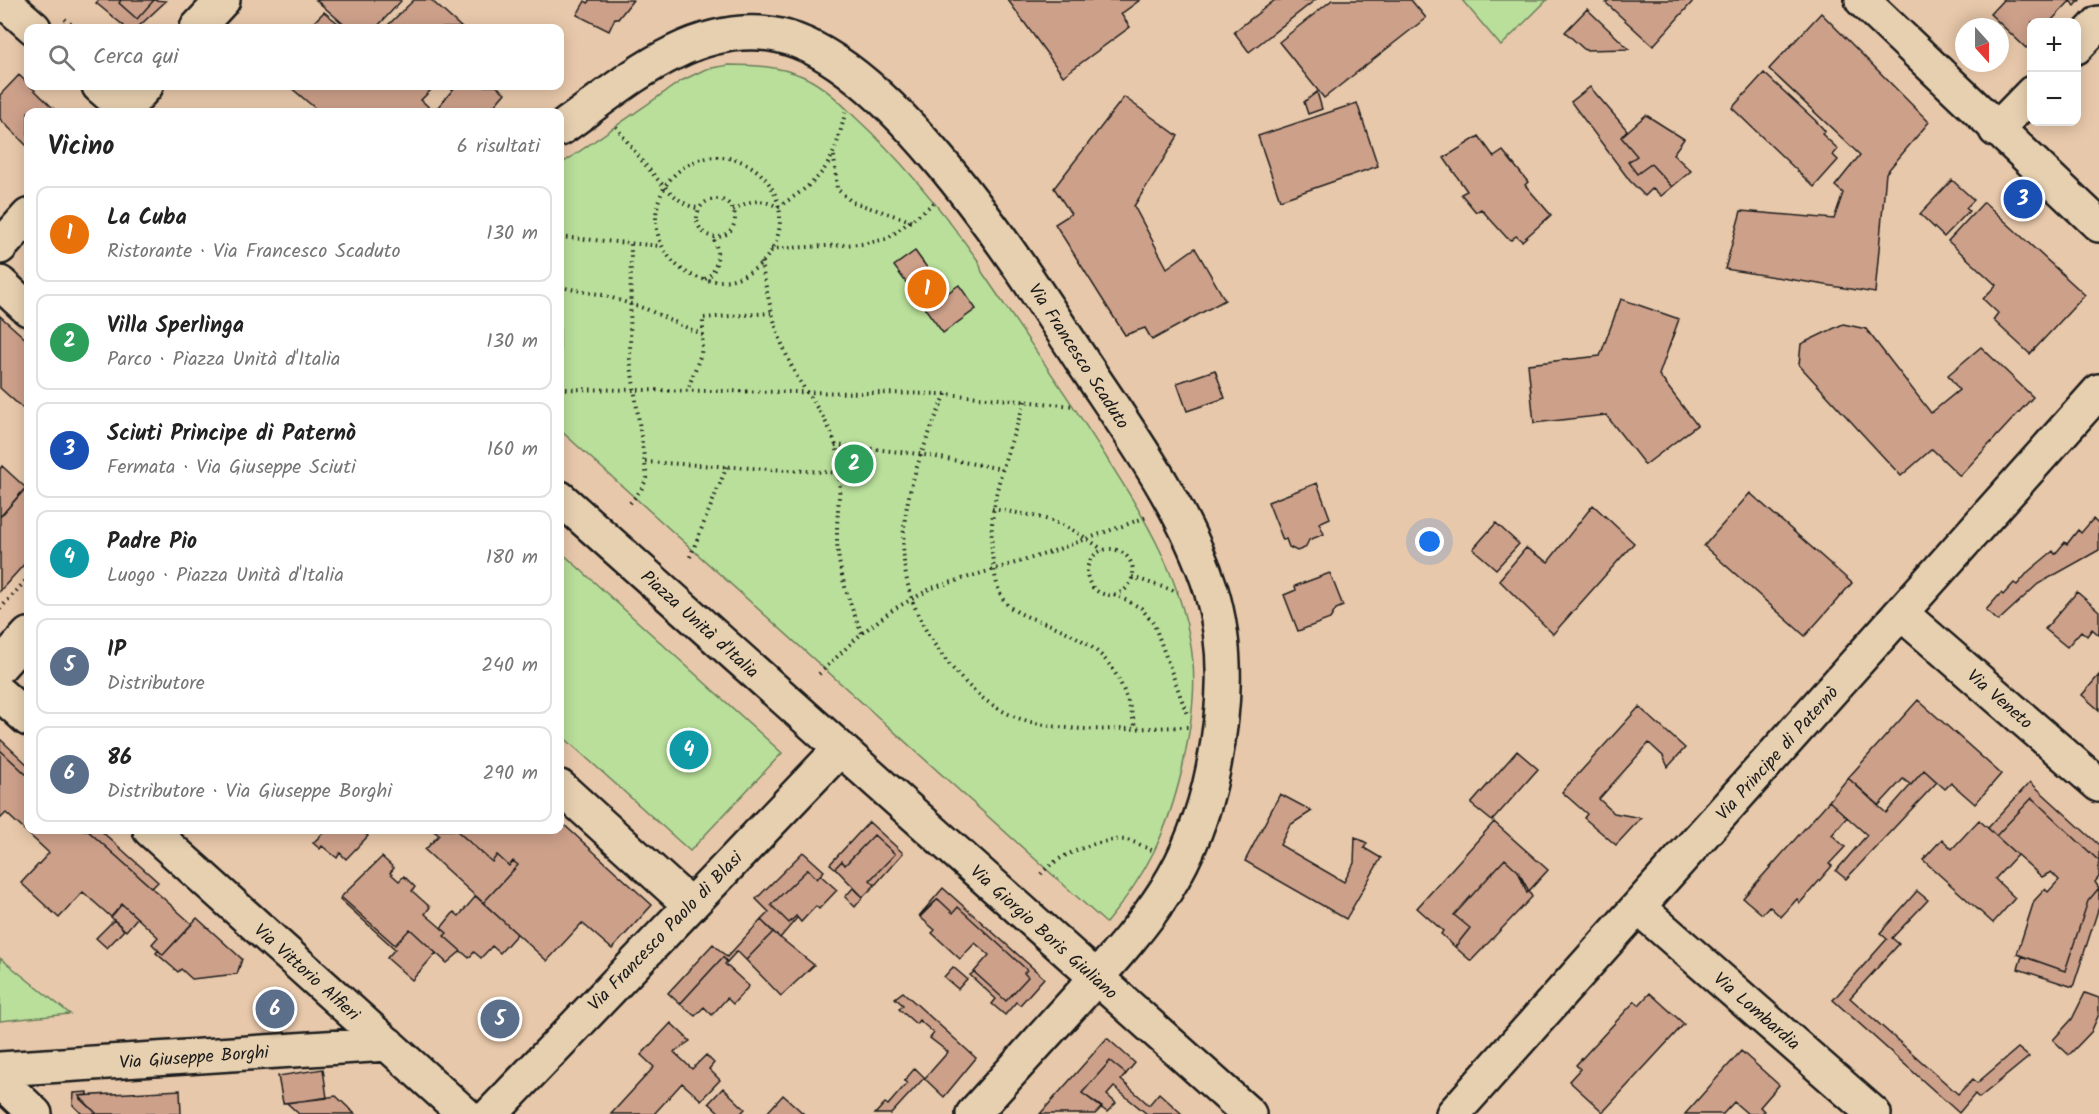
<!DOCTYPE html>
<html lang="it">
<head>
<meta charset="utf-8">
<style>
	body { margin:0; font-family:Kalam,sans-serif; background:#f2f2f2; color:#222 }
	.controls { position:absolute; right:18px; top:18px; display:grid; overflow:hidden; border-radius:12px; box-shadow:0 3px 15px #0003 }
	.controls button { width:54px; height:54px; display:grid; place-items:center; padding:0; border:0; border-bottom:2px solid #e0e0e0; background:#fff; color:#222; font:30px sans-serif }
	.compass { position:absolute; left:1955px; top:18px; width:54px; height:54px; border-radius:50%; background:#fff; box-shadow:0 3px 15px #0003; rotate:159deg }
	.you { position:absolute; left:1430px; top:542px; width:21px; height:21px; margin:-15px; border:4px solid #fff; border-radius:50%; background:#1a73e8; box-shadow:0 0 0 9px #1a73e833 }
	.badge { display:grid; place-items:center; width:39px; height:39px; border-radius:50%; background:#1c1c1c; color:#fff; font-size:20px; font-weight:700 }
	.pin { position:absolute; translate:-50% -50%; border:3px solid #fff; box-shadow:0 2px 6px #0006 }
	.list { margin:0; padding:0; list-style:none }
	h2 { display:flex; justify-content:space-between; align-items:center; height:78px; margin:0; padding:0 24px; font-size:26px }
	h2 small { font-size:20px; font-weight:400; color:#767676 }
	.list li { display:grid; grid-template-columns:39px 1fr auto; gap:18px; align-items:center; box-sizing:border-box; height:96px; margin:0 12px 12px; padding:0 12px; border:2px solid #e0e0e0; border-radius:12px }
	.list b { display:block; font-size:22px; white-space:nowrap }
	.list p { margin:0; font-size:20px; white-space:nowrap; color:#767676 }
	.list em { font-size:20px; font-style:normal; color:#767676 }
	.icon { flex:none; width:33px; height:33px; fill:none; stroke:currentColor; stroke-width:2; stroke-linecap:round; stroke-linejoin:round }
	.map { position:relative; flex:none; width:2099px; height:1114px; overflow:hidden }
	.search { position:absolute; background:#fff; box-shadow:0 3px 15px #0003; left:24px; top:24px; width:540px; height:66px; display:flex; align-items:center; gap:15px; box-sizing:border-box; padding:0 21px; border-radius:12px; color:#767676; font-size:22px }
	.panel { position:absolute; background:#fff; box-shadow:0 3px 15px #0003; left:24px; top:108px; width:540px; height:726px; border-radius:12px }
	.map>svg:first-child { display:block }
	.green { fill:#b9df9a; stroke:#6a7e5b; stroke-width:1.5 }
	.building { fill:#cda08a; stroke:#1c1c1c; stroke-width:1.5 }
	.lines { fill:none; stroke-linecap:round; stroke-linejoin:round }
	.street-casing { stroke:#1c1c1c; stroke-width:38 }
	.secondary-casing { stroke:#1c1c1c; stroke-width:38 }
	.path { stroke:#1c1c1c; stroke-width:4; stroke-dasharray:1.5 4.5; stroke-linecap:butt }
	.street { stroke:#e7d0b0; stroke-width:33 }
	.secondary { stroke:#e7d0b0; stroke-width:33 }
	.labels { text-anchor:middle; stroke-width:4.5; stroke-linejoin:round; paint-order:stroke }
	.street-label { font-size:18px; fill:#1c1c1c; stroke:#e7d0b0 }
</style>
</head>
<body>
<div class="map">
<svg width="2099" height="1114" viewBox="0 0 2099 1114">
	<rect width="100%" height="100%" fill="#e8c8aa"/>
	<filter id="ink" filterUnits="userSpaceOnUse"><feTurbulence type="fractalNoise" baseFrequency=".0167" numOctaves="2"/><feDisplacementMap in="SourceGraphic" scale="12" xChannelSelector="R" yChannelSelector="G"/><feConvolveMatrix kernelMatrix="1 2 1 2 8 2 1 2 1" color-interpolation-filters="sRGB"/></filter>
	<g filter="url(#ink)">
		<path class="green" d="M1462,0h85l-46,46z
			M729,65c25,0 49,1 73,11 21,9 38,26 54,42 47,43 86,92 123,144l3,10c40,59 81,117 119,177 42,66 85,133 92,214 3,35 -4,73 -11,107 -15,63 -35,104 -76,153l-546,-493v-265l121,-84 25,-12z
			M560,551l222,202 -92,98 -130,-117z
			M0,958l70,56 -70,7z"/>
		<path class="building" d="M99,0h22l-2,3 18,16 17,-19 12,1 -29,27h-14l1,-2 -28,-23z
			M121,0h33l-17,19 -18,-16z
			M316,0h83l2,1 -25,27h-28z
			M414,0h17l31,28h-77z
			M589,0h44l-15,19 -3,-1 -6,13 -32,-16 8,-14 3,2z
			M1008,0h132l-19,14 9,13 -67,49z
			M1275,0h40l-66,52 -15,-20z
			M1332,0h79l15,18 -102,80 -45,-56z
			M1609,0h85l-41,46 -47,-43z
			M2003,0h77l-5,6 -5,-5 -20,21h-18v21l-6,5 -36,-34z
			M1587,9l42,40 -44,1 -20,-18z
			M324,12l20,16h-36z
			M1821,13l108,109 -43,51 -11,120 -150,-24 16,-58 93,8 9,-26 -8,-7 25,-31 -91,-86z
			M1764,73l52,48 9,10 -3,3 16,15 -5,6 5,5 -24,27 -82,-79z
			M19,75l38,37h-29v35l-28,-28v-24z
			M289,86h146l-14,14 13,12h-121l3,-3z
			M456,86h40l9,7 -16,19h-46l-5,-5z
			M1590,87l37,43 -6,7 16,19 -9,6 9,12 14,-10 21,23 -11,9 -8,-8 -8,8 -15,-15 -59,-79z
			M1317,92l5,17 -14,5 -4,-12z
			M1124,97l54,39 -44,70 33,62 28,-20 30,52 -73,40 -7,-12 -20,7 -70,-111 16,-10 -17,-26z
			M1357,103l21,63 -98,34 -22,-64z
			M1646,115l38,24 -11,15 18,17 -19,16 -21,-23 -14,10 -9,-12 9,-6 -16,-19z
			M1479,136l15,21 9,-6 25,31 -3,3 26,30 -29,26 -6,-5 -5,4 -4,-2 -26,-29 -5,3 -15,-18 6,-3 -23,-33z
			M1952,180l22,20 -8,8 3,3 -25,26 -24,-23z
			M1984,202l101,93 -55,59 -37,-34 5,-7 -15,-14 13,-14 -48,-44z
			M915,251l31,43 13,-9 17,24 -33,24 -49,-67z
			M1621,299l58,20 -20,56 38,50 -52,40 -39,-50 -72,8 -6,-59 72,-8z
			M0,316l28,25v72l-28,-25z
			M1843,324l23,5 65,84 28,-23 -11,-15 33,-28 52,50 -73,79 -28,-27 -31,27 -102,-111 2,-21z
			M1215,370l10,28 -38,13 -10,-28z
			M2,466l24,22 -26,29v-48z
			M1317,483l13,35 -11,5 5,11 -15,6 -4,8 -8,3 -8,-4 -3,-8 -3,1 -15,-38z
			M28,485v75l-28,31v-74z
			M1750,493l102,90 -47,53 -101,-90z
			M1593,505l41,38 -81,91 -54,-54 27,-32 22,14z
			M2093,519l6,6v25l-61,34 -40,37 -12,-11 15,-17 2,2 11,-12 3,2 12,-14 24,-20 2,3 10,-12 2,2 11,-14 3,3z
			M1496,523l23,21 -23,25 -23,-20z
			M1330,573l13,33 -7,3 -6,10 -32,12 -14,-36 12,-5 -1,-4z
			M2077,592l22,19v24l-7,-6 -5,7 -6,-5 -14,16 -22,-18z
			M2099,675v35l-17,-15z
			M1918,700l83,74 -26,30 -24,-21 -6,6 -21,-19 -13,15 -8,-6 -24,26 -31,-27z
			M1639,707l46,41 -17,19 -5,-11 -14,-13 -50,56 15,14 27,5 -25,27 -32,-27 3,-4 -25,-22z
			M0,739l28,26v11l-28,-26z
			M0,750l28,26v54h59l105,94 -29,31 -11,-11 6,-7 -36,-33 -11,13 -28,-25 -24,26 -38,-35 28,-30 -43,-40 -6,6z
			M1517,751l21,18 -46,52 -21,-17z
			M1924,770l13,12 -91,97 -10,-8 31,-36 -38,-34 19,-23 38,35z
			M2030,782l69,63v16l-67,-63 -36,38 -8,-8z
			M1280,794l32,17 -22,14 -10,20 64,37 10,-19 1,-26 12,6 -3,5 17,10 -35,61 -101,-58z
			M2032,798l67,63v16l-4,5 4,6 -11,13 -23,70 -48,-17 17,-53 11,-12 3,3 11,-12 -8,-8 -9,5 -46,-41z
			M1829,801l18,16 -15,18 13,12 -16,17 3,2 -32,37 -3,-4 -16,18 -12,-11 -7,8 -19,-16z
			M1979,820l38,35 -22,24 20,19 -22,25 -70,-63 19,-21 10,10z
			M561,822l91,83 -40,44 -30,-26 -35,38 -64,-58 35,-38 -5,-4 -4,5 -12,-11 -5,7 -36,-32h104z
			M869,822l34,31 -28,32 -5,-5 25,-26 -21,-19 -29,30 -3,-4 -7,7 -5,-4z
			M1494,822l54,48 -21,23 -9,-22 -13,-12 -51,56 16,13 -15,19 -14,-13 2,-3 -26,-23z
			M87,830h13l58,52 -6,6z
			M326,830h35l7,6 -22,23 -6,-6 -3,5 -15,-12 -2,3 -7,-6z
			M432,830h24l36,32 5,-7 12,11 4,-5 5,4 -35,38 -58,-53 14,-15z
			M874,835l21,19 -25,26 5,5 -12,12 -28,-29 7,-7 3,4z
			M803,852l21,19 -7,8 -9,-10 -37,36 18,18 7,-7 1,2 -17,20 -19,-18 8,-8 -13,-13z
			M382,857l12,11 -4,5 9,8 5,-5 11,11 -3,4 18,16 -5,7 22,19 -3,3 17,15 -14,12 -37,-34 -15,16 -54,-48z
			M1505,859l13,12 14,26 -61,64 -16,-14 15,-19 -16,-13z
			M808,869l9,10 3,-4 17,15 -18,19 -3,-3 -15,16 -5,-6 -7,7 -18,-18z
			M853,888l10,9 -8,10 -10,-10z
			M943,888l101,90 -24,27 -4,-3 -11,13 -13,-11 4,-5 -26,-24 4,-3 32,29 22,-24 -4,-4 3,-3 -69,-63 -5,6 -15,-14 -19,17z
			M2099,888v19l-26,80 -55,-18 4,-13 43,15 23,-70z
			M1917,891l11,9 -36,38 7,6 -49,54 108,96 15,-15 4,4 41,-35 11,9 -50,41 -4,-4 -16,19 -126,-113 54,-61 -7,-6z
			M476,896l41,38 -17,19 -8,-7 -11,12 -7,-6 -5,6 -25,-22 3,-3 -6,-5 13,-16 5,4z
			M341,897l54,48 15,-16 26,24 -24,27 -25,-22 8,-9 -55,-50z
			M938,899l15,14 5,-6 69,63 -3,3 4,4 -22,24 -32,-29 15,-17 -14,-12 -15,16 -28,-26 3,-3 -15,-13z
			M122,904l15,14 -11,13 -15,-14z
			M197,918l45,41 -5,15 -45,5 -11,-10 -3,3 -22,-19 2,-3 5,5z
			M114,920l10,10 -17,18 -11,-10z
			M761,920l12,12 -27,28 -9,-9 -10,11 -4,-5 -43,47 -12,-11 45,-49 14,13z
			M773,932l41,33 -33,31 -35,-36z
			M723,957l4,5 -2,2 24,22 -16,18 -6,-6 -15,17 -8,-8 -9,9 -15,-12z
			M953,967l14,12 -9,10 -14,-12z
			M903,992l73,66 -32,39 -20,-19 -33,36h-16l10,-11 3,2 19,-22 -3,-2 11,-13 10,10 23,-26 -18,-14 4,-5 -15,-13 -3,4 -17,-15 4,-4 -8,-7z
			M1650,993l34,31 -81,88 -34,-31 11,-12 -4,-4 59,-64 4,4z
			M2085,993l14,5v16l-8,18 -22,23 -16,-15 19,-21z
			M671,1023l19,18 -16,11 18,17 14,-14 8,8 -5,6 11,11 -19,20 -19,-17 -28,31h-43l43,-47 -13,-12z
			M1107,1038l28,25 -9,11 -16,-13 -28,32 20,14 -7,7h-55z
			M1741,1051l38,34 -19,22 4,4 -3,3h-13l-14,-12 -11,12h-38z
			M1110,1061l16,13 -5,6 28,25 10,-12 23,21h-35l-33,-27 -7,8 9,8 -9,9 -25,-19z
			M323,1069l4,29 -44,5 -5,-27z
			M723,1088l22,21 -5,5h-19l-12,-11z
			M180,1090l1,24h-84l-18,-18z
			M88,1092v3l-9,1 1,2 17,16h-15l-9,-9 1,-12z
			M783,1095l21,19h-38z
			M336,1096l19,18h-56l-12,-11z"/>
		<g class="lines">
			<defs>
				<path id="street" d="M197,28l26,-28
					M2076,47l23,-24
					M122,112l24,-26
					M560,129c62,-43 128,-106 210,-95 115,15 253,237 314,330 47,71 101,144 127,226 18,59 14,120 2,180 -21,103 -66,151 -134,227 -35,39 -71,78 -106,117
					M1996,130l36,-37
					M0,247l28,-31
					M0,283l28,26
					M1901,613l198,172
					M0,666l28,-31
					M0,694l28,25
					M560,787l130,118
					M150,830l315,284
					M1639,908l235,206
					M0,1069l388,-25
					M0,1081l35,33
					M491,1114l349,-365
					M1453,1114l646,-723"/>
				<path id="secondary" d="M2,0l32,28
					M1862,0l237,225
					M99,86l30,26
					M560,498l689,616"/>
			</defs>
			<use href="#street" class="street-casing"/>
			<use href="#secondary" class="secondary-casing"/>
			<path class="path" d="M65,19l10,9
				M616,127c17,21 57,81 83,81
				M834,156l3,33 15,13 59,19
				M656 219a62 62 0 1 1 124 0a62 62 0 1 1-124 0Z
				M697 218a19 19 0 1 1 38 0a19 19 0 1 1-38 0Z
				M733,210c16,-10 28,-12 45,-3 49,-31 55,-42 68,-98
				M560,237l101,9
				M771,249l90,-5 26,-5 47,-36
				M761,262c8,41 14,72 33,109 13,25 34,47 42,75 8,30 1,56 1,86 -1,34 12,71 25,101
				M705,279c14,-7 15,-28 8,-41
				M560,287l43,8 43,14 57,26 -2,19 -14,37
				M703,335v-17l68,-5
				M560,389l386,5 128,12
				M946,394c-45,100 -71,184 8,276 24,28 49,47 86,54 50,10 100,3 150,3
				M1025,401c-19,58 -41,106 -31,168 2,13 5,29 16,38 11,9 28,13 41,18 58,24 70,48 85,104
				M835,445l84,9 83,15
				M645,462l196,11
				M630,503l11,-13 6,-12 -17,-119 1,-115
				M992,509c52,8 67,9 111,41
				M1087 572a23 23 0 1 1 46 0a23 23 0 1 1-46 0Z
				M690,557l37,-91
				M1132,577l46,15
				M1114,594l27,14 13,16 34,93
				M0,609l28,-31
				M819,674l43,-41 32,-24 38,-21 113,-34 102,-37
				M1041,874c15,-19 62,-37 86,-34 8,2 18,7 26,11"/>
			<use href="#street" class="street"/>
			<use href="#secondary" class="secondary"/>
		</g>
	</g>
	<g class="labels">
		<g class="street-label">
			<text transform="translate(1079 356) rotate(57)" y="6">Via Francesco Scaduto</text>
			<text transform="translate(700 624) rotate(42)" y="6">Piazza Unità d'Italia</text>
			<text transform="translate(2000 699) rotate(41)" y="6">Via Veneto</text>
			<text transform="translate(1777 753) rotate(-48)" y="6">Via Principe di Paternò</text>
			<text transform="translate(665 931) rotate(-46)" y="6">Via Francesco Paolo di Blasi</text>
			<text transform="translate(1044 932) rotate(42)" y="6">Via Giorgio Boris Giuliano</text>
			<text transform="translate(307 972) rotate(42)" y="6">Via Vittorio Alfieri</text>
			<text transform="translate(1757 1011) rotate(41)" y="6">Via Lombardia</text>
			<text transform="translate(194 1057) rotate(-4)" y="6">Via Giuseppe Borghi</text>
		</g>
	</g>
</svg>
<div class="controls">
<button>+</button>
<button>−</button>
</div>
<svg class="compass" viewBox="-18 -18 36 36"><path d="M0-13l5 13h-10z" fill="#e53935"/><path d="M0 13l5-13h-10z" fill="#767676"/></svg>
<div class="you"></div>
<div class="pin badge" style="left:927px;top:289px;background:#e8710a">1</div>
<div class="pin badge" style="left:854px;top:464px;background:#2e9e5b">2</div>
<div class="pin badge" style="left:2023px;top:199px;background:#1a4fb4">3</div>
<div class="pin badge" style="left:689px;top:750px;background:#0f9aa8">4</div>
<div class="pin badge" style="left:500px;top:1019px;background:#5c6f8a">5</div>
<div class="pin badge" style="left:275px;top:1009px;background:#5c6f8a">6</div>
<div class="search"><svg class="icon" aria-label="search" viewBox="0 0 24 24"><circle cx="10" cy="10" r="6"/><path d="M15 15l6 6"/></svg>Cerca qui</div>
<section class="panel">
<h2>Vicino<small>6 risultati</small></h2>
<ul class="list">
<li><span class="badge" style="background:#e8710a">1</span><div><b>La Cuba</b><p>Ristorante · Via Francesco Scaduto</p></div><em>130 m</em></li>
<li><span class="badge" style="background:#2e9e5b">2</span><div><b>Villa Sperlinga</b><p>Parco · Piazza Unità d'Italia</p></div><em>130 m</em></li>
<li><span class="badge" style="background:#1a4fb4">3</span><div><b>Sciuti Principe di Paternò</b><p>Fermata · Via Giuseppe Sciuti</p></div><em>160 m</em></li>
<li><span class="badge" style="background:#0f9aa8">4</span><div><b>Padre Pio</b><p>Luogo · Piazza Unità d'Italia</p></div><em>180 m</em></li>
<li><span class="badge" style="background:#5c6f8a">5</span><div><b>IP</b><p>Distributore</p></div><em>240 m</em></li>
<li><span class="badge" style="background:#5c6f8a">6</span><div><b>86</b><p>Distributore · Via Giuseppe Borghi</p></div><em>290 m</em></li>
</ul>
</section>
</div>
</body>
</html>
